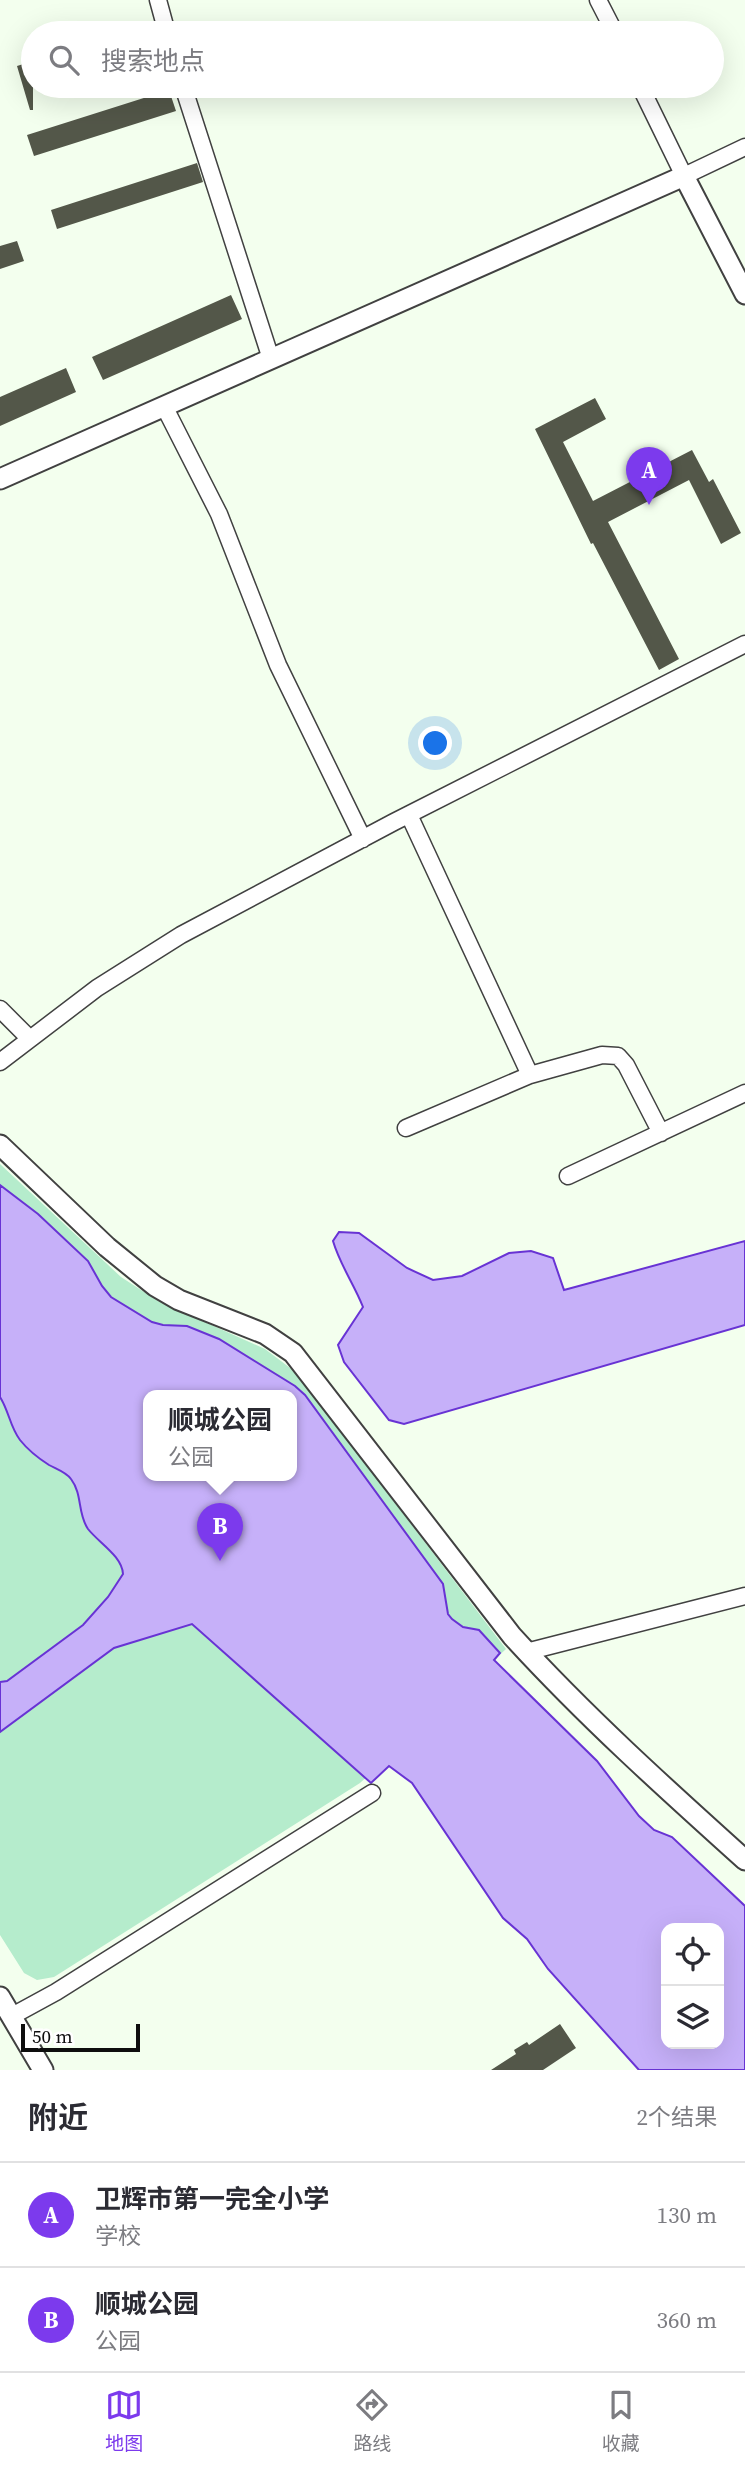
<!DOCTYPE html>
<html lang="zh">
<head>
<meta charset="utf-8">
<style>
	body { margin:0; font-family:"Source Serif 4","Noto Sans SC",serif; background:#f2f2f3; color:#2b2b33 }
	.controls { position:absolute; right:21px; bottom:21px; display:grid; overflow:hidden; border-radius:14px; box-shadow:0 7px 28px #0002 }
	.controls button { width:63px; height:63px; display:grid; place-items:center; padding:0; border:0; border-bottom:2px solid #e1e1e2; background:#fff; color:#2b2b33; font:35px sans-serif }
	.scale { position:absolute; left:21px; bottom:18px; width:119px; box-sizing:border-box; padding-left:7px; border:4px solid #0e0e0e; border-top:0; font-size:19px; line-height:24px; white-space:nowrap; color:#0e0e0e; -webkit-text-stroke:5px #fff; paint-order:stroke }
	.you { position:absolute; left:436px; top:744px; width:24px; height:24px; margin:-18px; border:5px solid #fff; border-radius:50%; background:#1a73e8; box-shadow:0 0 0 10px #1a73e833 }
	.badge { display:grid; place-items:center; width:46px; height:46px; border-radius:50%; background:#7c3aed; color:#fff; font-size:23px; font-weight:700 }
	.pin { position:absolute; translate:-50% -58px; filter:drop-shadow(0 2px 4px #0008) }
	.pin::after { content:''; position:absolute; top:37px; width:24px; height:21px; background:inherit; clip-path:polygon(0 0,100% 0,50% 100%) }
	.popup { position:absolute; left:143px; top:1390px; width:154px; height:91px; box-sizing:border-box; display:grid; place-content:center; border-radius:14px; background:#fff; filter:drop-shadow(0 2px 5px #0005); font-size:23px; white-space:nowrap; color:#7c7c81 }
	.popup b { font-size:26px; color:#2b2b33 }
	.popup::after { content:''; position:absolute; left:50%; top:100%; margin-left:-14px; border:14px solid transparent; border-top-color:#fff }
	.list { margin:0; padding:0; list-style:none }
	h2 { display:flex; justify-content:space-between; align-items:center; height:91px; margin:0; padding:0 28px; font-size:30px }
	h2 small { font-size:23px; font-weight:400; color:#7c7c81 }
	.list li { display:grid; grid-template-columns:46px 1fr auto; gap:21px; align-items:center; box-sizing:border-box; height:105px; padding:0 28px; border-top:2px solid #e1e1e2 }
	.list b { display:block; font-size:26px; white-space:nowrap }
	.list p { margin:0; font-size:23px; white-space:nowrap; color:#7c7c81 }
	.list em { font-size:23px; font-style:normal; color:#7c7c81 }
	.icon { flex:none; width:38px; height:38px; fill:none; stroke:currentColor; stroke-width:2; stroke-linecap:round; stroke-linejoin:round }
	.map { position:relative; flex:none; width:745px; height:2070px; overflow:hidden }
	.search { position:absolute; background:#fff; box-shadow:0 7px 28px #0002; left:21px; right:21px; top:21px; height:77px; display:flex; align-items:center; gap:18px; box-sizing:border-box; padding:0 24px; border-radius:38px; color:#7c7c81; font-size:26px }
	.sheet { height:301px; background:#fff }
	nav { display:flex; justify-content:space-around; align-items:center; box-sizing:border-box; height:98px; border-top:2px solid #e1e1e2; background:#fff; font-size:19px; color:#7c7c81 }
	nav a { display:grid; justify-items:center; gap:4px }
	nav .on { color:#7c3aed }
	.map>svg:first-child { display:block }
	.green { fill:#b5eccc; fill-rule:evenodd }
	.water { fill:#c6b0f9; stroke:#6833d4; stroke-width:2; fill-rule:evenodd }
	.building { fill:#535749 }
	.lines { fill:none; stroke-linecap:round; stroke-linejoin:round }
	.minor-casing { stroke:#414141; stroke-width:19 }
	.tertiary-casing { stroke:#414141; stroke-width:23 }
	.minor { stroke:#fff; stroke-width:16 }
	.tertiary { stroke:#fff; stroke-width:19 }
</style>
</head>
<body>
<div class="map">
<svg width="745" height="2070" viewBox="0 0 745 2070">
	<rect width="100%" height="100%" fill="#f3ffee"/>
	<path class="green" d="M0,1164l121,113 37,24 107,48 41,31 67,94 133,175 -146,134 -306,194 -17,3 -13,-7 -24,-38zM148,1395h144v80h-144z"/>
	<path class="water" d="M0,1185l38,29 50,47 14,25 9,11 41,25 11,3 24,1 32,13 76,47 10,9 138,189 5,30 4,5 11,8 16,3 21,23 -6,7 103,101 42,55 15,14 18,7 73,69v164h-106l-91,-101 -21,-30 -24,-21 -91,-135 -23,-17 -18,17 -179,-159 -78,24 -114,84v-50l7,-1 76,-56 25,-28 15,-23c-1,-18 -24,-31 -35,-45 -11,-16 -5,-34 -17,-50 -5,-7 -15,-10 -22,-14 -11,-7 -21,-15 -29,-25 -10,-13 -11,-29 -20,-43zM148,1395h144v80h-144zM666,1928h53v116h-53z
		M339,1232l20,1 48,35 26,12 29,-4 47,-23 22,-2 22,7 11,32 181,-49v84l-341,99 -15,-4 -45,-58 -6,-17 25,-38c-9,-23 -23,-42 -30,-66z"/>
	<path class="building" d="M33,61v49h-3l-13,-44z
		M169,90l7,21 -142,45 -7,-21z
		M197,163l6,19 -146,47 -6,-19z
		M17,241l7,20 -24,8v-23z
		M231,295l11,24 -139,61 -11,-23z
		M66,368l10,24 -76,34v-29z
		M595,398l11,21 -43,23 30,59 99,-51 17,32 4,-3 28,54 -20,11 -32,-64 -81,42 71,137 -20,11 -66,-127 -2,1 -56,-115z
		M560,2024l16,24 -33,22h-52l25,-16 -2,-4 13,-8 2,3z"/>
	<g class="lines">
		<defs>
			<path id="minor" d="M158,0l9,33
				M598,0l17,33
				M183,86l88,273
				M640,86l44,90 61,-29
				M164,406l55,108 59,151 85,174
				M0,1009l29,29
				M0,1062l97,-74 84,-53 213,-113 351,-178
				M530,1075l72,-20 16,1 8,9 35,68
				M406,1128l124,-53 -121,-260
				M568,1176l177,-83
				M526,1652l219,-56
				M12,2016l44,-24 316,-199"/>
			<path id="tertiary" d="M0,479l684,-303 61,118
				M0,1145l107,102 48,39 24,14 86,34 28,19 219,283c73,80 153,152 233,224
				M0,1997l43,73"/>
		</defs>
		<use href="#minor" class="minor-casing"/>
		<use href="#tertiary" class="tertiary-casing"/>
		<use href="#minor" class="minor"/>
		<use href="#tertiary" class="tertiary"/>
	</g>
</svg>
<div class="controls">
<button><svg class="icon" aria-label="locate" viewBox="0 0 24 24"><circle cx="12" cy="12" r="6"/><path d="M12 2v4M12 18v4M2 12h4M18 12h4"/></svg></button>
<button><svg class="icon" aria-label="layers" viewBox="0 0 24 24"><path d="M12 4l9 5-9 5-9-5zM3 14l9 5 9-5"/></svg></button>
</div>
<div class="scale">50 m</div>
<div class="you"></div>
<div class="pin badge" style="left:649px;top:505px">A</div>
<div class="pin badge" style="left:220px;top:1561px">B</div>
<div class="popup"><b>顺城公园</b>公园</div>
<div class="search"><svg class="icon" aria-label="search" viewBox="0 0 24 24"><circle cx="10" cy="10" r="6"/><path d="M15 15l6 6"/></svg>搜索地点</div>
</div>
<section class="sheet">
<h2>附近<small>2个结果</small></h2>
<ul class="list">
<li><span class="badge">A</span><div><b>卫辉市第一完全小学</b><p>学校</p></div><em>130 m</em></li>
<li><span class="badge">B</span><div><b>顺城公园</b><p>公园</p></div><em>360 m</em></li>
</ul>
</section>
<nav>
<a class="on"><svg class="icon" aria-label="map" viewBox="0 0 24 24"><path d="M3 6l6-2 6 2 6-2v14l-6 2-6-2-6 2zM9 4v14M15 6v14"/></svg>地图</a>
<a><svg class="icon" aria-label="directions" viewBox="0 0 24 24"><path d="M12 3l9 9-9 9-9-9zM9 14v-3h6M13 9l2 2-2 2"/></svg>路线</a>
<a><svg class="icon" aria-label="saved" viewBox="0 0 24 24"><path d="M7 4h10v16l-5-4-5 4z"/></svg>收藏</a>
</nav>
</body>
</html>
